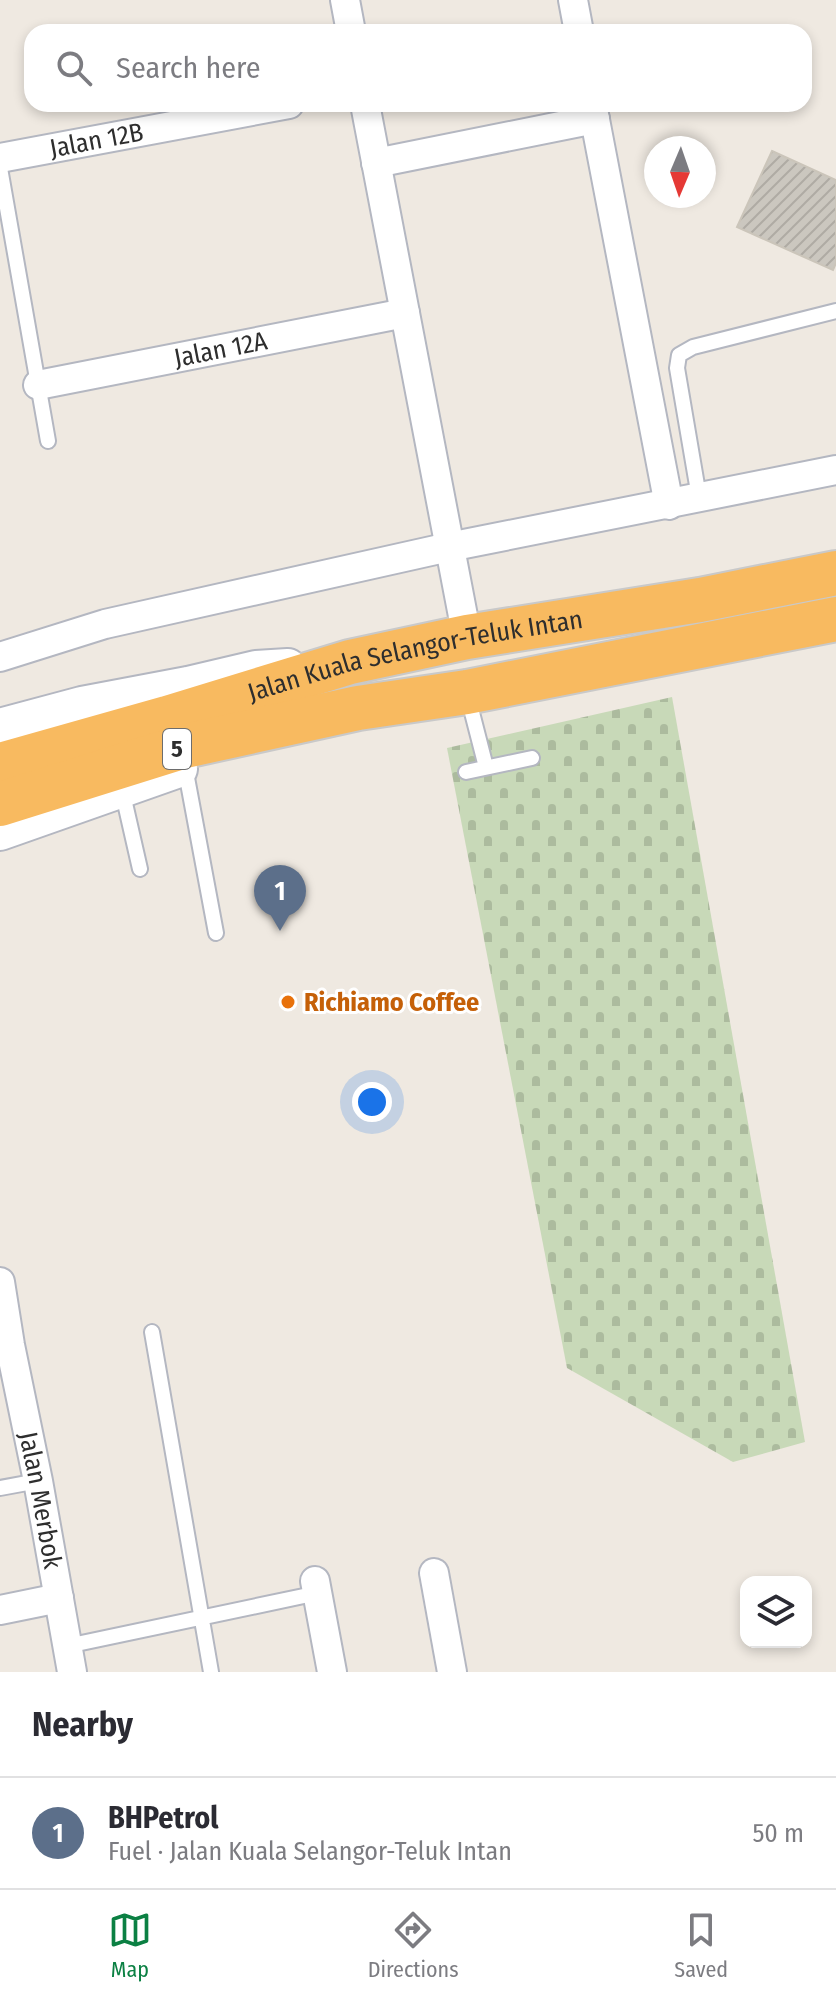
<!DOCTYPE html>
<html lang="en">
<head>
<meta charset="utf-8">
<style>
	body { margin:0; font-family:"Fira Sans Condensed",sans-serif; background:#f2f2f3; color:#2b2b33 }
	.controls { position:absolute; right:24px; bottom:24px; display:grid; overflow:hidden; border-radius:16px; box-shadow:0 4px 12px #0003 }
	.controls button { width:72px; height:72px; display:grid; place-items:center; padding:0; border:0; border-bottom:2px solid #e1e1e2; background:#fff; color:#2b2b33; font:40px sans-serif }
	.compass { position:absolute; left:644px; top:136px; width:72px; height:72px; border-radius:50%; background:#fff; box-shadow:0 4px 12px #0003; rotate:182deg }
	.you { position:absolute; left:372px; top:1102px; width:28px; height:28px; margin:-20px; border:6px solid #fff; border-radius:50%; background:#1a73e8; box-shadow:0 0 0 12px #1a73e833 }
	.badge { display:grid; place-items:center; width:52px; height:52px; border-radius:50%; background:#0b8043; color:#fff; font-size:26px; font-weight:700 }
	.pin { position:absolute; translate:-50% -66px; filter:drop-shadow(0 2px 4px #0008) }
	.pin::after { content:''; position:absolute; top:42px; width:28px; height:24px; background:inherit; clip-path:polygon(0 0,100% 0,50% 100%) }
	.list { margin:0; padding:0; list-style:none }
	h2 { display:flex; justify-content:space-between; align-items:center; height:104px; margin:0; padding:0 32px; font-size:34px }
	h2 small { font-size:26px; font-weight:400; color:#7c7c81 }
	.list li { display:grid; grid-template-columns:52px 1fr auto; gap:24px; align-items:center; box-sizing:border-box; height:112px; padding:0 32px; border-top:2px solid #e1e1e2 }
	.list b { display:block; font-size:30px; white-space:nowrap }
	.list p { margin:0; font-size:26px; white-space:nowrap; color:#7c7c81 }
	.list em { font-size:26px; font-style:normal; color:#7c7c81 }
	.icon { flex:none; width:44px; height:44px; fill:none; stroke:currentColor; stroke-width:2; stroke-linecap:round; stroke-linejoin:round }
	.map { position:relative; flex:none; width:836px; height:1672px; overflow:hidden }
	.search { position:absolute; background:#fff; box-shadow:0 4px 12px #0003; left:24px; right:24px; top:24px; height:88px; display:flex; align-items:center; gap:20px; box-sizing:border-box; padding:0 28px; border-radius:24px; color:#7c7c81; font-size:30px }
	.sheet { height:216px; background:#fff }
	nav { display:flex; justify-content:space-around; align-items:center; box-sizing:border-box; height:112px; border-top:2px solid #e1e1e2; background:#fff; font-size:22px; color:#7c7c81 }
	nav a { display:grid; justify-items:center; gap:4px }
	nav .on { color:#0b8043 }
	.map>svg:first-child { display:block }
	.cemetery { fill:url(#cemetery-stones) }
	.building { fill:url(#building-hatch); stroke:#cbc5ba; stroke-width:2 }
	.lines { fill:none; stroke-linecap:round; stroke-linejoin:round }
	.service-casing { stroke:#b4b7c1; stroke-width:18 }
	.minor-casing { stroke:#b4b7c1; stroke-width:32 }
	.tertiary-casing { stroke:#b4b7c1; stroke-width:40 }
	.trunk-casing { stroke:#c9c9c9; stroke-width:48 }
	.service { stroke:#fff; stroke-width:14 }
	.minor { stroke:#fff; stroke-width:28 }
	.tertiary { stroke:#fff; stroke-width:36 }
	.trunk { stroke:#f8ba60; stroke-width:44 }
	.food-dot { fill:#e8710a; stroke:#fff; stroke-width:3 }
	.labels { text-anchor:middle; stroke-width:6; stroke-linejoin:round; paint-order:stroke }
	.shield { fill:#fff; stroke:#6d6d6d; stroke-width:2 }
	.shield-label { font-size:24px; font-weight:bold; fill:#2e2e2e }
	.street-label { font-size:26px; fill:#2e2e2e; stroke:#fff }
	.food-label { font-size:26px; font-weight:bold; fill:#c56008; stroke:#fff; text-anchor:start }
</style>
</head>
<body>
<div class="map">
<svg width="836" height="1672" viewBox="0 0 836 1672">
	<defs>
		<pattern id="cemetery-stones" width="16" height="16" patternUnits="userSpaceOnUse" patternTransform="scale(2)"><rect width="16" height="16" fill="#c8d9b8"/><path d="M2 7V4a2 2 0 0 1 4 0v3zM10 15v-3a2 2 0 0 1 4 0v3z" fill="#acbb9e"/></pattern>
		<pattern id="building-hatch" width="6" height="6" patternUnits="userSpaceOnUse" patternTransform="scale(2)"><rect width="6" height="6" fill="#cbc7bf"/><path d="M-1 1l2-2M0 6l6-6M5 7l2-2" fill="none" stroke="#afaba4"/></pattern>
	</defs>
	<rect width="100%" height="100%" fill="#efe9e1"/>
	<path class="cemetery" d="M672,697l133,745 -72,20 -166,-94 -120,-620z"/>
	<path class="building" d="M772,151l64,29v83l-3,7 -96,-43z"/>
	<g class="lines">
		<defs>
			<path id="service" d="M0,168l48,273
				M699,497l-22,-129 2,-13 14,-8 143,-36
				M468,697l18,70
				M185,767l31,166
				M466,772l66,-14
				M122,790l18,79
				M152,1332l59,340
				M0,1488l38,-7
				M67,1646l251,-53"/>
			<g id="minor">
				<path d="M345,0l6,32"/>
				<path d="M573,0l6,32"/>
				<path d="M365,104l102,533"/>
				<path d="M592,104l77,401"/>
				<path id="s1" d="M0,158l289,-54"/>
				<path d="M376,163l219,-44"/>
				<path id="s2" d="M38,385l367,-72"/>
				<path d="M0,657l105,-33 344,-77 387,-77"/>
				<path id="s3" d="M0,1282l10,63 28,136 34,191"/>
				<path d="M434,1573l18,99"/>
				<path d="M315,1581l17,91"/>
				<path d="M0,1610l59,-12"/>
			</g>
			<path id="tertiary" d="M0,727l82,-22 106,-20 68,-16 32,-2
				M0,832l179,-63"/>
			<g id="trunk">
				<path id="s4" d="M0,765l167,-47 183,-56 117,-25 233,-37 136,-27"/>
				<path d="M0,804l185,-58 173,-38 109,-16 369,-73"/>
			</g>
		</defs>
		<use href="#service" class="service-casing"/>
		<use href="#minor" class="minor-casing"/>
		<use href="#tertiary" class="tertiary-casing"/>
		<use href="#trunk" class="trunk-casing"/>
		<use href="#service" class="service"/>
		<use href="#minor" class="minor"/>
		<use href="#tertiary" class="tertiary"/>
		<use href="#trunk" class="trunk"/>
	</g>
	<circle class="food-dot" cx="288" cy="1002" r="8"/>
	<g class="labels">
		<rect class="shield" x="163" y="729" width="28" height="40" rx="6"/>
		<g class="shield-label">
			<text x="177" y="757">5</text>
		</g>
		<g class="street-label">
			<text dy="9" stroke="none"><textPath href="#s1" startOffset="98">Jalan 12B</textPath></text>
			<text dy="9" stroke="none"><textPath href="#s2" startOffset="186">Jalan 12A</textPath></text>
			<text dy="9" stroke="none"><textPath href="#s4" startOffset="430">Jalan Kuala Selangor-Teluk Intan</textPath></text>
			<text dy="9" stroke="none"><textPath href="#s3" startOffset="222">Jalan Merbok</textPath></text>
		</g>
		<g class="food-label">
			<text x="304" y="1011">Richiamo Coffee</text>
		</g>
	</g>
</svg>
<div class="controls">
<button><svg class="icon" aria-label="layers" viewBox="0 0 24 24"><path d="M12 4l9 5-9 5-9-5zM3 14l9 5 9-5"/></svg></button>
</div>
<svg class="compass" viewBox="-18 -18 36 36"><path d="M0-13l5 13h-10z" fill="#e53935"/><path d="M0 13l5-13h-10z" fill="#7c7c81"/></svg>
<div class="you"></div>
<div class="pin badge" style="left:280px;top:931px;background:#5c6f8a">1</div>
<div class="search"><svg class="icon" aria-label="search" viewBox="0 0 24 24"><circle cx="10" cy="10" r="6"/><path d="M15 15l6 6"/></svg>Search here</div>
</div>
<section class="sheet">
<h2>Nearby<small></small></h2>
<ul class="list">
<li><span class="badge" style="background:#5c6f8a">1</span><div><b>BHPetrol</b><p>Fuel · Jalan Kuala Selangor-Teluk Intan</p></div><em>50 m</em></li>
</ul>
</section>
<nav>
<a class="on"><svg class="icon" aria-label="map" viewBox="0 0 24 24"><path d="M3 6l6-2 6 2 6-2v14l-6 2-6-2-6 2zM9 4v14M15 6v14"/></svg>Map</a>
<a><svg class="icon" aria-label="directions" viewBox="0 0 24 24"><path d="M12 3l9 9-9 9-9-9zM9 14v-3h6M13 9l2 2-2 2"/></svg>Directions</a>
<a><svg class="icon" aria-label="saved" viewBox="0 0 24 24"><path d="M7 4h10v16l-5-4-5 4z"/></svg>Saved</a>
</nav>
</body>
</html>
